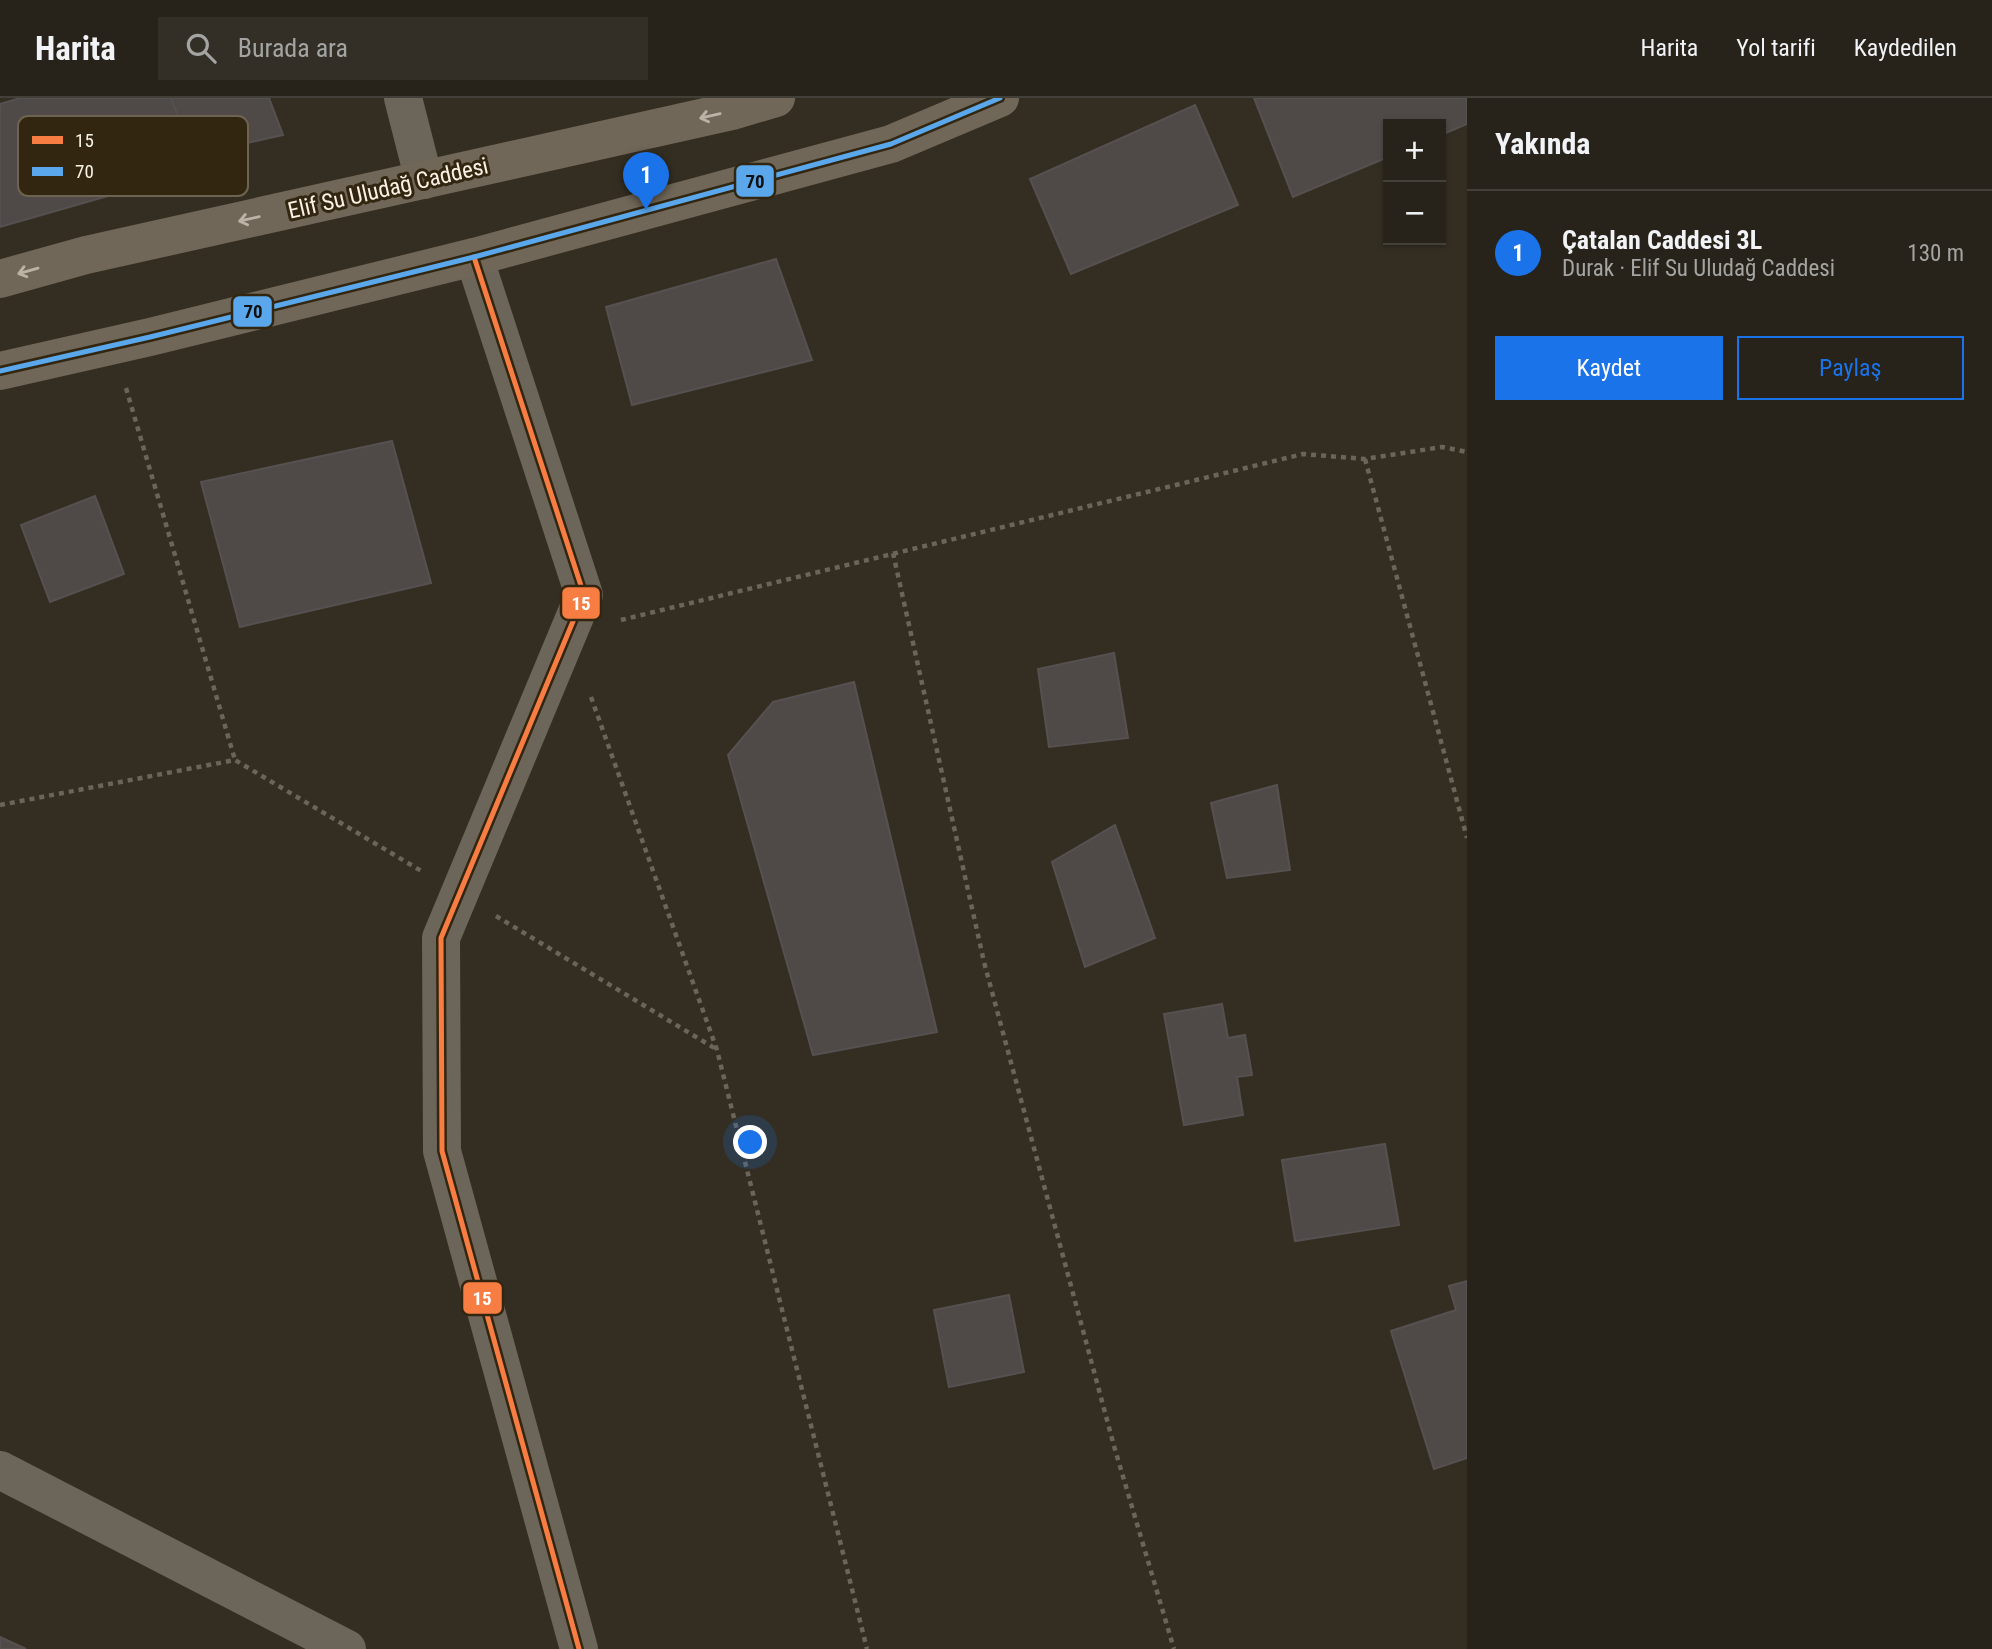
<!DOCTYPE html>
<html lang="tr">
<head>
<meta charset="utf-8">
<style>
	body { margin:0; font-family:"Roboto Condensed",sans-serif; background:#332f27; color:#f1f3f6 }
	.controls { position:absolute; right:21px; top:21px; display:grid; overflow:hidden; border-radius:0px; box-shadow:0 2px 5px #0004 }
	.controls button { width:63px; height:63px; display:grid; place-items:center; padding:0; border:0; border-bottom:2px solid #433f39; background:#27221a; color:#f1f3f6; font:35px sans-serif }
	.you { position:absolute; left:751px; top:1045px; width:24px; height:24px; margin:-18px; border:5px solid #fff; border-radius:50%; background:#1a73e8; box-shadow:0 0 0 10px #1a73e833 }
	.badge { display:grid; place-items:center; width:46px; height:46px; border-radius:50%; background:#1a73e8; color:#fff; font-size:23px; font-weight:700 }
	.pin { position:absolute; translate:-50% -58px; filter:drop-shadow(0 2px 4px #0008) }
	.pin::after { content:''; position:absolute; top:37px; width:24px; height:21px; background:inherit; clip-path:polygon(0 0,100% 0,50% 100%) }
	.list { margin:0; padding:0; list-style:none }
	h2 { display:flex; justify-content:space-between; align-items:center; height:91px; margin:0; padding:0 28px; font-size:30px }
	h2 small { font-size:23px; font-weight:400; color:#a4a4a2 }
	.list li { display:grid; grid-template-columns:46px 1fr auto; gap:21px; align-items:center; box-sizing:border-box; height:126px; padding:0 28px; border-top:2px solid #433f39 }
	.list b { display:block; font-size:26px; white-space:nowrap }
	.list p { margin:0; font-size:23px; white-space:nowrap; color:#a4a4a2 }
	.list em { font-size:23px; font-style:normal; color:#a4a4a2 }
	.actions { display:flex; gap:14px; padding:21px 28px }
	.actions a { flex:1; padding:16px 0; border:2px solid #1a73e8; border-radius:0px; text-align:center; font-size:24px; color:#1a73e8 }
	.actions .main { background:#1a73e8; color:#fff }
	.icon { flex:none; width:38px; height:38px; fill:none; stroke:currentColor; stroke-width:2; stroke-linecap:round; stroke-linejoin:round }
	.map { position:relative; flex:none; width:1467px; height:1551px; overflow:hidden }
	header { display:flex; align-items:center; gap:42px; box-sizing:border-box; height:98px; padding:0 35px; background:#27221a; border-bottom:2px solid #433f39 }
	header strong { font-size:33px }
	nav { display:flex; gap:38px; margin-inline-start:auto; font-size:24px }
	.search { width:490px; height:63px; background:#332f27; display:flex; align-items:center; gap:18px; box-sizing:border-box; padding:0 24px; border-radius:0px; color:#a4a4a2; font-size:26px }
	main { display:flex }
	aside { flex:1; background:#27221a }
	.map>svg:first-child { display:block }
	.building { fill:#4f4a48; stroke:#565151; stroke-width:2 }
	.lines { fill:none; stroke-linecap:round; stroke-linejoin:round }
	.path { stroke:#6a6459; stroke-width:4.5; stroke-dasharray:5 5; stroke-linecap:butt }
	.street { stroke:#6c6559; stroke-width:38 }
	.secondary { stroke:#706758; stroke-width:38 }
	.bus-1-casing { stroke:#322610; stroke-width:10 }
	.bus-2-casing { stroke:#322610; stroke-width:10 }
	.bus-1 { stroke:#f77d43; stroke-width:5 }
	.bus-2 { stroke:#5aa8eb; stroke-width:5 }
	.oneway { stroke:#bcb3a6 }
	.labels { text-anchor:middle; stroke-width:6; stroke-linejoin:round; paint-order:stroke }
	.street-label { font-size:23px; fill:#faf2e5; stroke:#322610 }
	.key { fill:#322610; stroke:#6e6350; stroke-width:2 }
	.key-label { font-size:19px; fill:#faf2e5 }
	.line-badge { stroke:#322610; stroke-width:2.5 }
	.badge-label { font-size:19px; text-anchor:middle; font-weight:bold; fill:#fff }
	.pale-badge-label { font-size:19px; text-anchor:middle; font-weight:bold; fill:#111 }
</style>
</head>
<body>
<header>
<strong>Harita</strong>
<div class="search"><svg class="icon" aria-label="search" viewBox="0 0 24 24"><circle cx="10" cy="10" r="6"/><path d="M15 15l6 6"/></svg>Burada ara</div>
<nav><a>Harita</a><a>Yol tarifi</a><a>Kaydedilen</a></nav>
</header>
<main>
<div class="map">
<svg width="1467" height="1551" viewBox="0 0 1467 1551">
	<rect width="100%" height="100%" fill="#342e22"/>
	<path class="building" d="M20,0h151l27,72 -198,57v-123z
		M171,0h98l14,37 -91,20z
		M1254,0h213v26l-26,11v-11h-53v33l-95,40z
		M1195,7l43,100 -167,69 -41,-95z
		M776,161l36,101 -180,45 -26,-98z
		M392,343l39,142 -191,44 -39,-145z
		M95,398l29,78 -74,28 -29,-77z
		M1114,555l14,85 -79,9 -11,-78z
		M854,584l83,350 -124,23 -85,-300 45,-53z
		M1277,687l13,85 -63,8 -16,-75z
		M1115,727l40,113 -70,29 -33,-105z
		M1222,906l6,34 17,-3 7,40 -15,2 6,38 -59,10 -20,-111z
		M1385,1046l14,81 -104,16 -13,-81z
		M1467,1183v177l-33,11 -43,-138 65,-21 -7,-24z
		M1009,1197l15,77 -75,15 -15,-77z
		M0,1539l26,12h-26z"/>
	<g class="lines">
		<path class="path" d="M126,290l109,372
			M1365,361l102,379
			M893,455l91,409 130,484 60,203
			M621,522l682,-166 62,5 77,-12 25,5
			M591,599l126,353 150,599
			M0,707l235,-45 188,112
			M496,818l220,133"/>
		<path class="street" d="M403,0l21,82
			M474,159l110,338 -143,343 1,213 137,498
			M0,1372l347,179"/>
		<path class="secondary" d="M0,181l86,-24 646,-144 44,-13
			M0,273l150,-34 324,-80 417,-113 109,-46"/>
		<defs>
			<path id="bus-1" d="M474,159l110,338 -143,343 1,213 137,498"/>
			<path id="bus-2" d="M0,273l150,-34 324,-80 417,-113 109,-46"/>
		</defs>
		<use href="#bus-1" class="bus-1-casing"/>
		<use href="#bus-2" class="bus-2-casing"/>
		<use href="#bus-1" class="bus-1"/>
		<use href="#bus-2" class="bus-2"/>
	</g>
	<defs><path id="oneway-shaft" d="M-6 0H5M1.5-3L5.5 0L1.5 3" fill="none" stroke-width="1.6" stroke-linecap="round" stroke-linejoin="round" transform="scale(1.75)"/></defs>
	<g class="oneway">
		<use href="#oneway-shaft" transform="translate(710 18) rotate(167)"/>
		<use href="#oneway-shaft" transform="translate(249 121) rotate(167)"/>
		<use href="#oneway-shaft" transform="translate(28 173) rotate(164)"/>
	</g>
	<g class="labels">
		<g class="street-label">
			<text transform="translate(388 90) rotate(-13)" y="8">Elif Su Uludağ Caddesi</text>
		</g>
	</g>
	<rect x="18" y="18" width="230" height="80" rx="10" class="key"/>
	<rect x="32" y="38" width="31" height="8" fill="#f77d43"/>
	<rect x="32" y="69" width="31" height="9" fill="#5aa8eb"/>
	<g class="key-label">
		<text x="75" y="49">15</text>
		<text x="75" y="80">70</text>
	</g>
	<g class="line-badge">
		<rect x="735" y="66" width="40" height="34" rx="7" fill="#5aa8eb"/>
		<rect x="232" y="197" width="41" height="33" rx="7" fill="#5aa8eb"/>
		<rect x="561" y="488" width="40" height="34" rx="7" fill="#f77d43"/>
		<rect x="462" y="1183" width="41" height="34" rx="7" fill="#f77d43"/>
	</g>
	<g class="badge-label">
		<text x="581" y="512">15</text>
		<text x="482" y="1207">15</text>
	</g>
	<g class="pale-badge-label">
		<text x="755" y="90">70</text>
		<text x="253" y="220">70</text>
	</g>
</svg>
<div class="controls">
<button>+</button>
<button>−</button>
</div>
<div class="you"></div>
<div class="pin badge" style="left:646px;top:112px">1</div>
</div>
<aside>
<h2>Yakında<small></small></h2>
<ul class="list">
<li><span class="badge">1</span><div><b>Çatalan Caddesi 3L</b><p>Durak · Elif Su Uludağ Caddesi</p></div><em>130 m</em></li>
</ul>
<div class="actions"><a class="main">Kaydet</a><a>Paylaş</a></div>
</aside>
</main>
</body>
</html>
